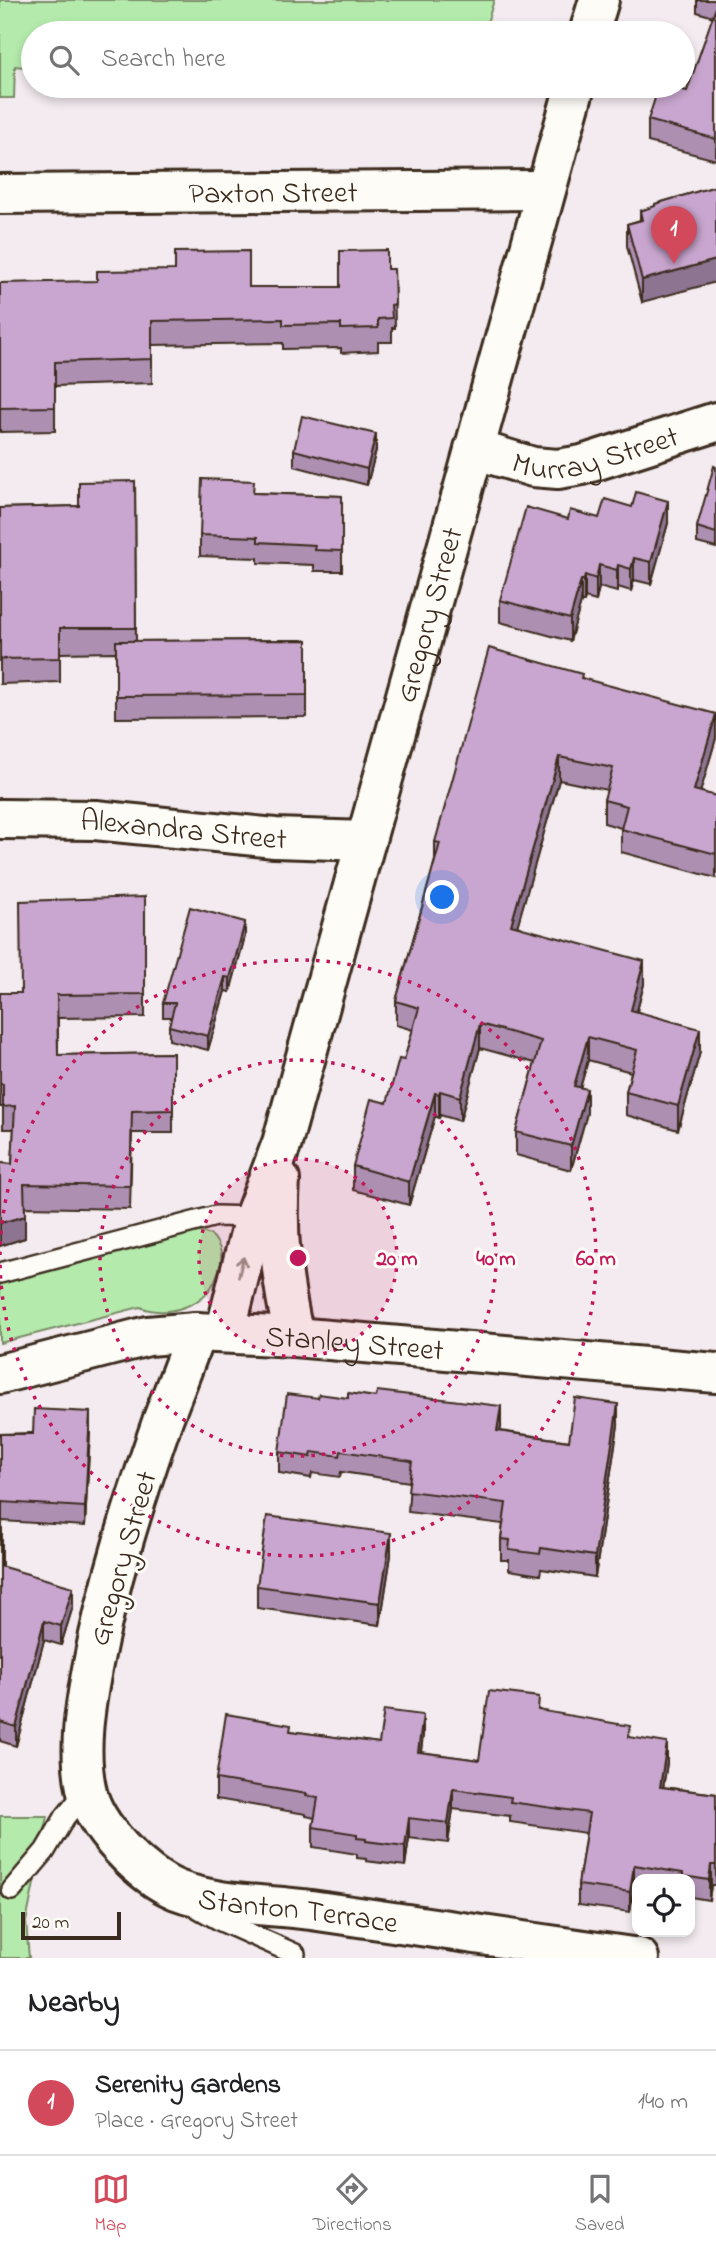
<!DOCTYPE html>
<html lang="en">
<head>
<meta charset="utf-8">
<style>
	body { margin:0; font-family:"Indie Flower",sans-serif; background:#f2f2f2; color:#202124 }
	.controls { position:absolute; right:21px; bottom:21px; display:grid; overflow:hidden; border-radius:14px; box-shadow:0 4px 10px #0003 }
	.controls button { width:63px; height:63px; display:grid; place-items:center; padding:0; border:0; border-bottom:2px solid #e0e0e0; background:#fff; color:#202124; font:35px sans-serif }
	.scale { position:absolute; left:21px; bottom:18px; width:100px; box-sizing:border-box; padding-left:7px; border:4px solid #3b2a1e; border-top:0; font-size:19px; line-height:24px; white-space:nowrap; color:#3b2a1e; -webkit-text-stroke:5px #fdfcf7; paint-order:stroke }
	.you { position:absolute; left:443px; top:898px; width:24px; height:24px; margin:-18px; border:5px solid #fff; border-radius:50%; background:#1a73e8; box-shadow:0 0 0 10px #1a73e833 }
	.badge { display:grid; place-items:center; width:46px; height:46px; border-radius:50%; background:#d1495b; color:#fff; font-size:23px; font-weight:700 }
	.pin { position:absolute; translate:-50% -58px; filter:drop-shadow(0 2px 4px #0008) }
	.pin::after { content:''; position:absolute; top:37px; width:24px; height:21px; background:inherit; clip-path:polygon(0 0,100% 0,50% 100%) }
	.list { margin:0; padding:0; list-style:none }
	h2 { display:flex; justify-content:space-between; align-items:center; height:91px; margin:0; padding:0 28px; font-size:30px }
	h2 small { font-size:23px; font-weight:400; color:#757577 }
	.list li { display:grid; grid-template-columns:46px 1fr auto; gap:21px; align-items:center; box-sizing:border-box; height:105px; padding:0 28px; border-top:2px solid #e0e0e0 }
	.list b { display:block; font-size:26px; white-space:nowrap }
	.list p { margin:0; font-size:23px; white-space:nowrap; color:#757577 }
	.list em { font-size:23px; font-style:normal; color:#757577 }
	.icon { flex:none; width:38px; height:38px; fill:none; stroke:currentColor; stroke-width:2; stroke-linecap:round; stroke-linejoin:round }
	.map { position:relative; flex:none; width:716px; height:1958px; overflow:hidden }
	.search { position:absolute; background:#fff; box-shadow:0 4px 10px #0003; left:21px; right:21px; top:21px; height:77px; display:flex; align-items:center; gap:18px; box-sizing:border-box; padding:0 24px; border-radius:38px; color:#757577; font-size:26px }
	.sheet { height:196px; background:#fff }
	nav { display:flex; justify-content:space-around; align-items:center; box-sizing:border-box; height:98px; border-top:2px solid #e0e0e0; background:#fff; font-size:19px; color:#757577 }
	nav a { display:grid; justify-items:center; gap:4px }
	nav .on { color:#d1495b }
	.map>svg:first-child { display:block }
	.green { fill:#b4eaac; stroke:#788a65; stroke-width:2 }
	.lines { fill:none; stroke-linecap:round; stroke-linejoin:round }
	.service-casing { stroke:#3b2a1e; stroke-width:24 }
	.minor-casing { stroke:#3b2a1e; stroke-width:44 }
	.secondary-casing { stroke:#3b2a1e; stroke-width:44 }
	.service { stroke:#fdfcf7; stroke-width:19 }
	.minor { stroke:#fdfcf7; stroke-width:38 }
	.secondary { stroke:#fdfcf7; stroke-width:38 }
	.wall { fill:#ad8fb2; stroke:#3b2a1e; stroke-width:2 }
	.shaded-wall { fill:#8d7491; stroke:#3b2a1e; stroke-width:2 }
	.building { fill:#c9a6cf; stroke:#3b2a1e; stroke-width:2 }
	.oneway { stroke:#9c938a }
	.ring { fill:none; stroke:#c2185b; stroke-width:3.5; stroke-dasharray:3.5 7 }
	.labels { text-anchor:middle; stroke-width:6; stroke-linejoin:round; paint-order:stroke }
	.street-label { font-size:30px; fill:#3b2a1e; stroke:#fdfcf7 }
	.centre { fill:#c2185b; stroke:#fdfcf7; stroke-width:3.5 }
	.ring-label { font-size:21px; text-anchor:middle; font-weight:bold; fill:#c2185b; stroke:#fdfcf7; stroke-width:6; stroke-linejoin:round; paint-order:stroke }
</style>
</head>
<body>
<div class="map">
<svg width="716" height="1958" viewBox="0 0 716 1958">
	<rect width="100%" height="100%" fill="#f3ebef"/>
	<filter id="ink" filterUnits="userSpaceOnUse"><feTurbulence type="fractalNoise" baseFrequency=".0143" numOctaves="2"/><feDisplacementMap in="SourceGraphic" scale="14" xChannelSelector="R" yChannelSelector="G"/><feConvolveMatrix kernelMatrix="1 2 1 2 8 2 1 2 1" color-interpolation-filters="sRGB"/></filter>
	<g filter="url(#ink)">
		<path class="green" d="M0,0h494l-10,33h-451v35l-18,-2 -1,32h-14z
			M189,1231c7,1 17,1 22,4 4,3 7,9 9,14 3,10 1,17 -3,26 -10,31 -49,43 -77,32l-140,36v-61z
			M0,1816h48l-22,106 3,36h-29z"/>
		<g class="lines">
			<defs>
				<path id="service" d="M0,1273l216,-57 38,1
					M12,1890l33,-39 20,-34 21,-26
					M198,1908l23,13 74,33"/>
				<g id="minor">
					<path d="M589,33l10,-33"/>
					<path id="s1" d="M0,194l545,-4"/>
					<path id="s2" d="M474,449l59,18 25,2 24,-4 134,-43"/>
					<path id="s3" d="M0,819l95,1 180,18 91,3"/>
					<path d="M280,1180c-4,56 2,103 14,157"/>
					<path id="s4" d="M196,1332c-10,29 -22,58 -33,87 -28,81 -55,165 -71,250 -7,39 -14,80 -6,119 7,38 56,88 91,102 42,16 90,14 134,20 110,16 219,32 328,48"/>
					<path id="s5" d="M225,1333l29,-116 28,-74 293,-1057"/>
				</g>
				<g id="secondary">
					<path id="s6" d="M0,1374l148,-38 48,-4 98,5 422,36"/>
				</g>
			</defs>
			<use href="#service" class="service-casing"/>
			<use href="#minor" class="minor-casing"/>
			<use href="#secondary" class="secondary-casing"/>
			<use href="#service" class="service"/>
			<use href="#minor" class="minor"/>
			<use href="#secondary" class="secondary"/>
		</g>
		<path class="wall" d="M697,0h19v160l-68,-18v-22l39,-29 26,-74 -16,-5z
			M716,186l-74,116 -15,-56v-22l13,-4v-9l15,-4v-3z
			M387,269h7l1,59h-3v14h-14v9l-37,2v-5l-58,1v-6l-131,2v38l-97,3v45l-55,1v-149l249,4h91z
			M294,450h82l-9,35 -73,-19z
			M716,467v81l-19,-5v-16z
			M135,481l1,160 171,-1v77l-191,1v-66l-56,1v29l-60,2v-176l79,-2z
			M254,493l88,3v75h-28v-6l-56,-2v-5l-58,-2v-21z
			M599,518l69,5 -17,61 -17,-4 -3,11 -13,-4 -1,5 -18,-5 -3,14 -11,-3 -1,4h-3l-11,39 -70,-19v-22l68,-81z
			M582,678l134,60 -16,54 16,4v82l-95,-26v-24l-17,-5v-23l3,-10 -48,-10 -42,146 127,58 -7,27 63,41 -22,78 -52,-15v-23l5,-20 -43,-12 -8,28 7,25 -16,57 -55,-15v-23l19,-69 -55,-15 -20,73 -20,-6 -1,3 -4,-2 -26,89 -56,-15v-24l34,-63 17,-43 9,-30 -17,-5v-24l39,-141v-18z
			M145,897v120l-87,1v37l115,-2v80h-41l-2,76 -105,-2v31l-25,8v-83l12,1 2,-35h-11v-22h-3v-114h21z
			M245,936l-15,56 -5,-1 -17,59 -39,-10v-14l3,-9h-9v-14z
			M618,1425l-23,152 -54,-8 -1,6 -31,-5v-10h-8v-21l2,-15 -95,-12 2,-30 -69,-10 -1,5 -28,-4 -1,5 -32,-5v-21l222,-25 -1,4 69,10z
			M90,1431l-5,95 -83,-5v45l71,40 -12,39 -17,-5 -28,106 -16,-5v-307z
			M391,1555l-11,70 -123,-17v-22z
			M539,1710l91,27 37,26 -4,24 53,7v91h-5l-2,15 -19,-3v-18h-53v6h-3l-4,27 -52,-7v-20l8,-52 -76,-11v-6l-57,-7 -5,34 -39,-5 -4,28 -39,-5v-2l-9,-1v-4l-44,-7v-20l2,-9 -9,-2v-2l-90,-15v-20l75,-48 88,12 44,-8 -2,17 58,8z"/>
		<path class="shaded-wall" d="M716,260v22l-74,20v-22z
			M376,434v16l-9,35v-16z
			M668,501v22l-17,61v-22z
			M634,558v22l-3,11v-22z
			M599,565v22l-3,14v-22z
			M618,565v22l-1,5v-22z
			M585,575v23l-1,4v-22z
			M581,580v22l-11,39v-22z
			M716,714v24l-22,76v-24z
			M559,757v23l-48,168v-23z
			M245,922v14l-15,56v-14z
			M644,961v23l-13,49v-23z
			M225,977v14l-17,59v-14z
			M480,1024v24l-20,73v-24z
			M700,1029v23l-22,78v-24z
			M588,1037v23l-14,49v-23z
			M587,1089v24l-16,57v-24z
			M440,1091v24l-1,3v-24z
			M435,1093v23l-26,89v-23z
			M25,1216v22l-25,8v-23z
			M618,1404v21l-23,152v-21z
			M501,1406v21l-4,25v-21z
			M90,1412v19l-5,95v-19z
			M391,1533v22l-11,70v-22z
			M73,1587v19l-12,39v-19z
			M44,1621v19l-28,106v-19z
			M423,1715v20l-5,37v-20z
			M667,1743v20l-7,44v-20z
			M453,1789v20l-5,34v-20z
			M409,1818v20l-4,28v-20z
			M634,1865v20l-4,27v-20z
			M711,1865v20l-2,15v-20z"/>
		<path class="building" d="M716,7v132l-68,-19 11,-34h8l20,5z
			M716,186v74l-74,20 -15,-56 15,-4 -2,-9 15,-5v-2z
			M387,250v19h7l1,35 -4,1 1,13 -14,1v9l-37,1v-5l-58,1v-6l-131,2v38l-97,3v45l-55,1v-125l97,-2v-10l78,-1v-18l74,-1v36h91v-36z
			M302,416l74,18 -9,35 -73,-19z
			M714,466l2,1v66l-19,-6z
			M202,479l52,2 -1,12 89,3v55l-28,-1 1,-5 -57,-3v-5l-58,-2z
			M135,481l1,147h-76v30l-60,1v-151l79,-2v-24z
			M636,492l32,9 -17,61 -17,-4 -3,11 -13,-4 -1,5 -18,-5 -3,14 -11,-4 -1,5h-3l-11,39 -70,-19 26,-93 42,12 2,-9 29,8 6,-19 27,8z
			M307,640v55l-191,1v-55z
			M489,648l93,26 -1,4 135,36 -22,76 22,6v58l-95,-25 6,-23 -23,-6 9,-32 -54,-11 -48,168 133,36 -13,49 69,19 -22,77 -52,-14 11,-42 -49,-13 -14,49 13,3 -16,57 -55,-14 25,-91 -61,-17 -20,73 -20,-6 -1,3 -4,-1 -26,89 -56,-16 18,-67 16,4 12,-44 5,1 15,-52 -23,-7 44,-158 -5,-1z
			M145,897v97l-88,1 1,60 115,-2v57l-41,1 -2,75 -106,-2 1,32 -25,7v-60l12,1 3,-58 -12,1v-23h-3v-91h21l-1,-92z
			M190,907l55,15 -15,56 -5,-1 -17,59 -39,-10 6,-23h-12z
			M377,1391l124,15 -4,25 72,10 6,-43 43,6 -23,152 -54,-8 -1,6 -31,-4 1,-10 -9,-1 5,-36 -98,-12 4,-30 -71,-10 -1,5 -28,-4 -1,5 -32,-5 8,-58 31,4 1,-4 29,4v-5l28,4z
			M34,1409l56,3 -5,95 -83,-5v54h-2v-122h33z
			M267,1516l124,17 -11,70 -123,-17z
			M0,1566l73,21 -12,39 -17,-5 -28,106 -16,-5z
			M489,1691l50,6 -1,13 92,16 -1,11 38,6 -7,44 56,7v71h-5l-2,15 -26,-4v-3l-49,-8 -4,27 -52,-7 11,-72 -79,-11 1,-5 -58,-8 -5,34 -39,-5 -4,28 -39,-5v-2l-9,-1v-4l-44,-7 5,-29 -12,-2 1,-2 -91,-15 10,-65 65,11 -1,6 89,12 5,-33 39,5 -5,37 61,8z"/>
		<defs><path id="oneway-shaft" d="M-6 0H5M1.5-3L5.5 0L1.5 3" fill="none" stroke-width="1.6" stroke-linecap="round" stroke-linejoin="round" transform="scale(1.75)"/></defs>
		<use class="oneway" href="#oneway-shaft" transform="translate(241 1267) rotate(-76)"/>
	</g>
	<circle cx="298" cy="1258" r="99" fill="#c2185b" fill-opacity=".12"/>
	<g class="ring">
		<circle cx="298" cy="1258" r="99"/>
		<circle cx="298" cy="1258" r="198"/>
		<path d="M0 1255A298 298 0 1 1 0 1261"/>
	</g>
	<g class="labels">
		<g class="street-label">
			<text dy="10" stroke="none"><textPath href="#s1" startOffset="273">Paxton Street</textPath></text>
			<text dy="10" stroke="none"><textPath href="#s2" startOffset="126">Murray Street</textPath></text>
			<text dy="10" stroke="none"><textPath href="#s5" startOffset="747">Gregory Street</textPath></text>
			<text dy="10" stroke="none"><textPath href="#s3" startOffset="184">Alexandra Street</textPath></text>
			<text dy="10" stroke="none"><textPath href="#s6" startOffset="360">Stanley Street</textPath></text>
			<text transform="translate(122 1558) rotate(-74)" y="10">Gregory Street</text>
			<text dy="10" stroke="none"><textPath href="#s4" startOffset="737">Stanton Terrace</textPath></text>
		</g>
	</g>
	<circle cx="298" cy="1258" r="10" class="centre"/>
	<g class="ring-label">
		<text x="397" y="1265">20 m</text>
		<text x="496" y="1265">40 m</text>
		<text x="596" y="1265">60 m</text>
	</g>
</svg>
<div class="controls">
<button><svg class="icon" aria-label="locate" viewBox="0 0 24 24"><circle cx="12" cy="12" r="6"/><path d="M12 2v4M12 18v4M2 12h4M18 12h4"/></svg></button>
</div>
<div class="scale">20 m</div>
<div class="you"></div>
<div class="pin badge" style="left:674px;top:264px">1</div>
<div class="search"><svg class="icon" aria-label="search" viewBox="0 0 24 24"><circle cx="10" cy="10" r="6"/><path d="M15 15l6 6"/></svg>Search here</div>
</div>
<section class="sheet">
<h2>Nearby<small></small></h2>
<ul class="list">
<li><span class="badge">1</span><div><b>Serenity Gardens</b><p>Place · Gregory Street</p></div><em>140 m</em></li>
</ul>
</section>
<nav>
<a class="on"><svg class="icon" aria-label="map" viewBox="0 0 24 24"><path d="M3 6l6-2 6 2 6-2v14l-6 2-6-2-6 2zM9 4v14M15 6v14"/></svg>Map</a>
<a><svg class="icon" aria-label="directions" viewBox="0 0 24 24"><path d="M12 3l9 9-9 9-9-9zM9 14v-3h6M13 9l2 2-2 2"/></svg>Directions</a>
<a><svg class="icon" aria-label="saved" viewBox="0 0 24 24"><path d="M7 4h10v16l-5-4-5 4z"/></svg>Saved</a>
</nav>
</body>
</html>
